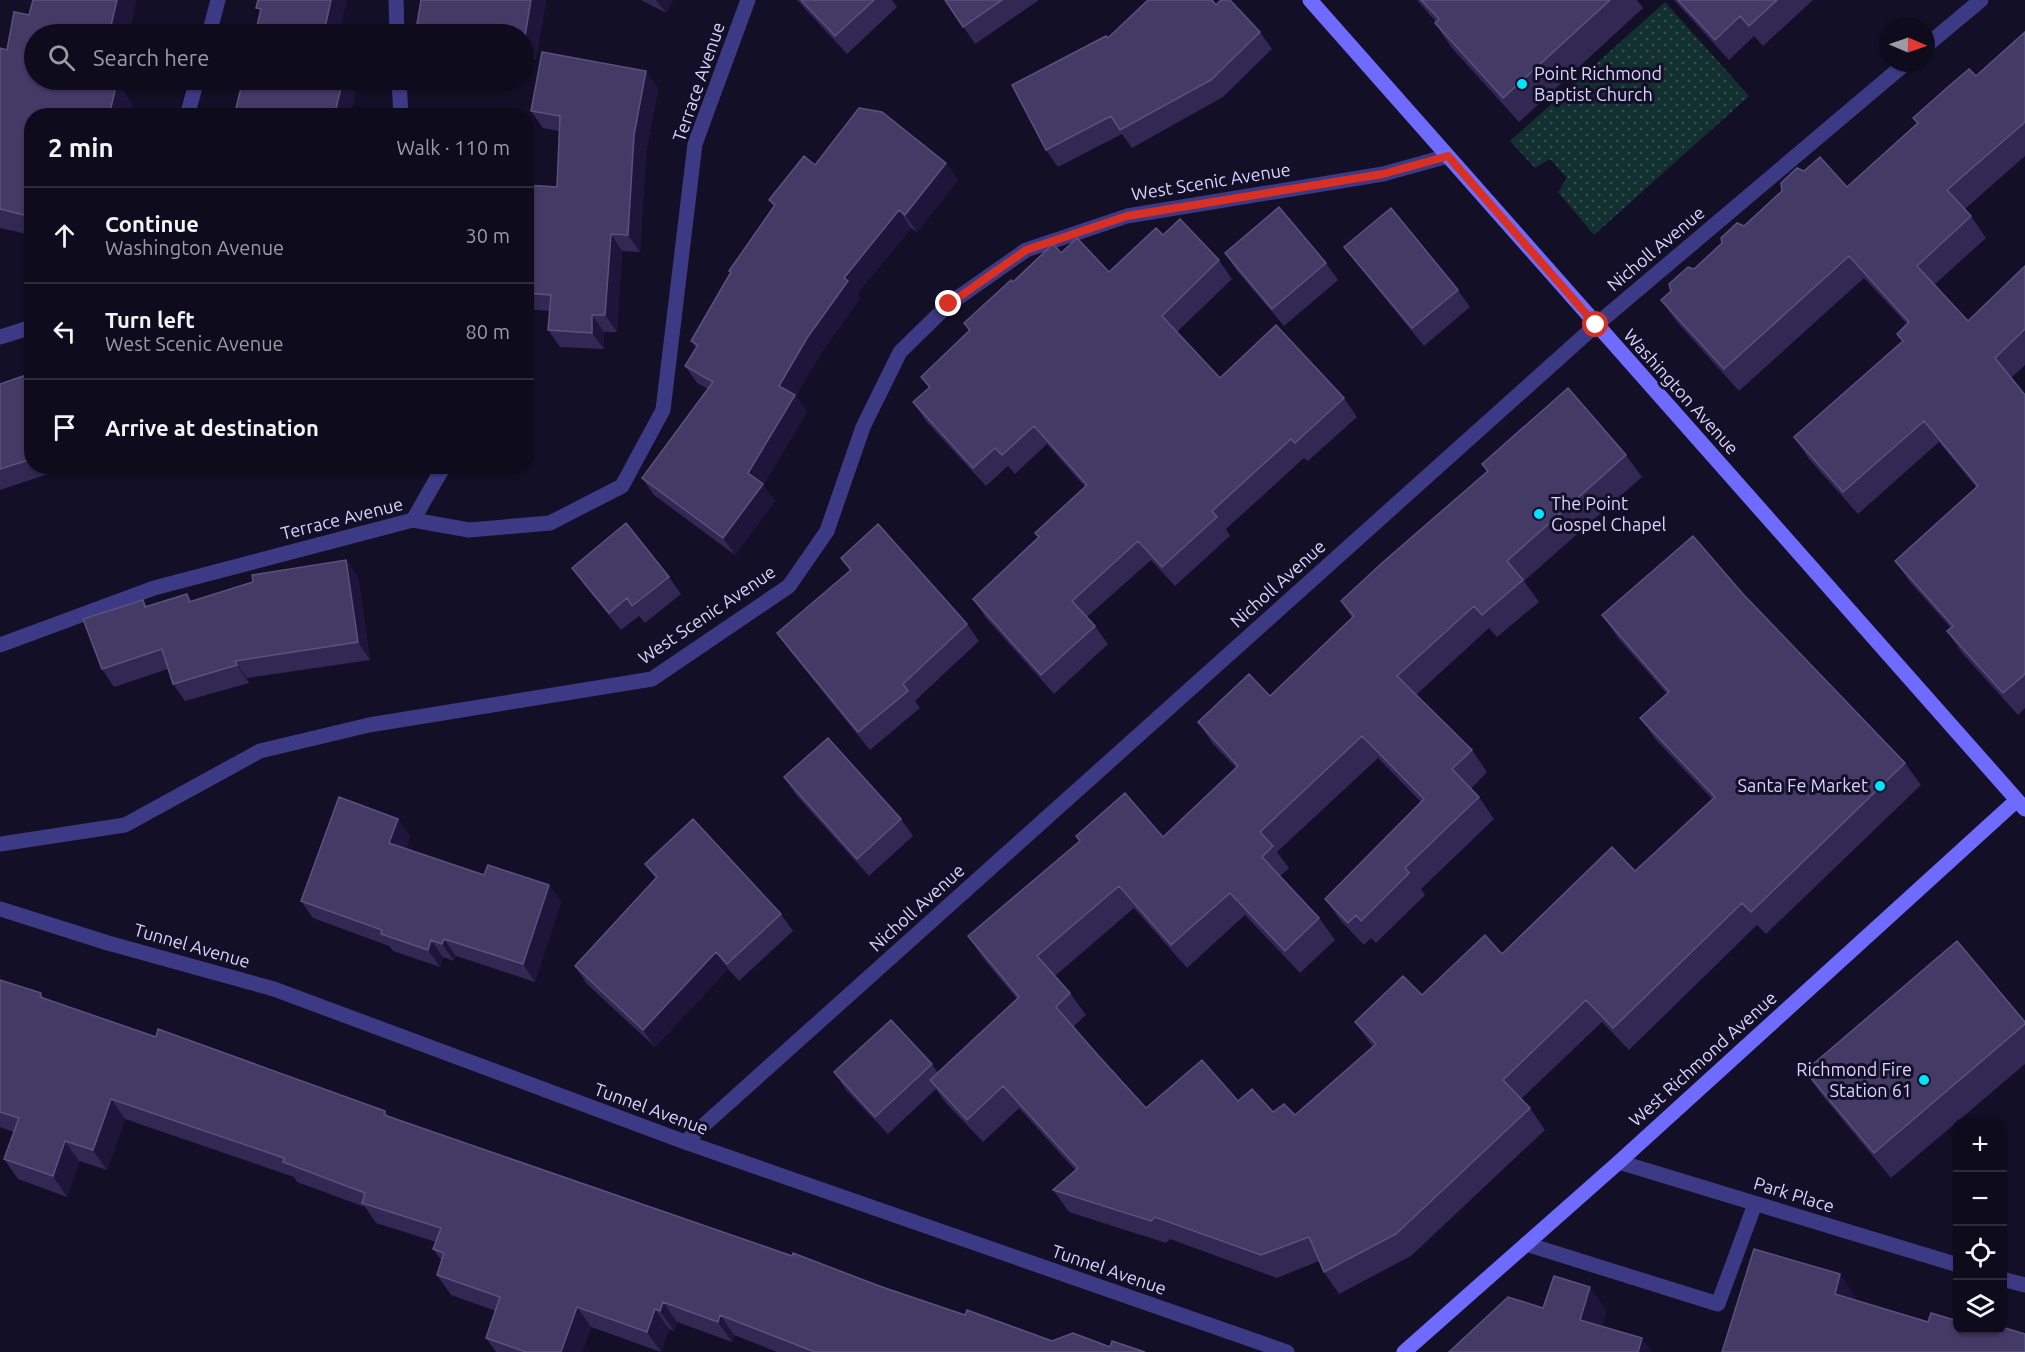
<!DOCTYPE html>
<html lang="en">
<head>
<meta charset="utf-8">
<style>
	body { margin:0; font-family:Ubuntu,sans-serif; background:#171425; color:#f1f3f6 }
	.controls { position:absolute; right:18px; bottom:18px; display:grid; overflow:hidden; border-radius:12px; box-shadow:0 2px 4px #0004 }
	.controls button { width:54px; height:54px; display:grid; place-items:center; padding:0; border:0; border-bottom:2px solid #2e2b3b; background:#0e0b1c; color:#f1f3f6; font:30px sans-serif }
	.compass { position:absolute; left:1881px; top:18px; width:54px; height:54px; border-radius:50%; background:#0e0b1c; box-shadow:0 2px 4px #0004; rotate:92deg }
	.stop { position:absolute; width:18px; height:18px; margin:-14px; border:4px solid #d93025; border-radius:50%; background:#fff }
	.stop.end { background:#d93025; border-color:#fff; box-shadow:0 2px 6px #0008 }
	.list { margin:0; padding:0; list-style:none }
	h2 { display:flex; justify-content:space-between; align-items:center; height:78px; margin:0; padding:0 24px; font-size:26px }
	h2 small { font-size:20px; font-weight:400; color:#9b9ba3 }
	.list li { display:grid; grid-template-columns:39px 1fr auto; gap:18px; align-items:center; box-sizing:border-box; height:96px; padding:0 24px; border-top:2px solid #2e2b3b }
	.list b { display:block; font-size:22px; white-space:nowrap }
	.list p { margin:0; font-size:20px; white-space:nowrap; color:#9b9ba3 }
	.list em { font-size:20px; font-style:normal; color:#9b9ba3 }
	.icon { flex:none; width:33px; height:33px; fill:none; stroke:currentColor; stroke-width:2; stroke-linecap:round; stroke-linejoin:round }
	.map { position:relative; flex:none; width:2025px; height:1352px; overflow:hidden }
	.search { position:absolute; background:#0e0b1c; box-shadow:0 2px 4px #0004; left:24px; top:24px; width:510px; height:66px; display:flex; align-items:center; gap:15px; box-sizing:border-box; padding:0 21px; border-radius:33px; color:#9b9ba3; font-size:22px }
	.panel { position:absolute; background:#0e0b1c; box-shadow:0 2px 4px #0004; left:24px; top:108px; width:510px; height:366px; border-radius:24px }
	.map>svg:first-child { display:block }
	.park { fill:url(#park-dots) }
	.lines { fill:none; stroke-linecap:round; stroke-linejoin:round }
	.lane { stroke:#3d3a85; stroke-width:15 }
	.street { stroke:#3d3a85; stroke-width:15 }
	.secondary { stroke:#6f6bff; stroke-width:15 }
	.wall { fill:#312854 }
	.shaded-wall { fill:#1d163a }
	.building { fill:#433a66; stroke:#5a527e; stroke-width:1.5 }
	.route { stroke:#d93025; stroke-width:8 }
	.poi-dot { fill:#00e5ff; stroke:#130f26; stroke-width:2 }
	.labels { text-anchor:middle; stroke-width:6; stroke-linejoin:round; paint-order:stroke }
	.poi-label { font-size:18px; fill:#d9d4ff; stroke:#130f26; text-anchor:start }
	.street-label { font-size:18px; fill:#d9d4ff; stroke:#130f26 }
</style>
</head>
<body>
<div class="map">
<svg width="2025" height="1352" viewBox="0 0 2025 1352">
	<defs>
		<pattern id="park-dots" width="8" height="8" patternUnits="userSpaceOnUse" patternTransform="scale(1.5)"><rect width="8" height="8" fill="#12302f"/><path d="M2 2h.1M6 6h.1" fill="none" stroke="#344d4e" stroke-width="1.8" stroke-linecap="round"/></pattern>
	</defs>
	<rect width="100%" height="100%" fill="#130f26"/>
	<path class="park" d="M1665,2l84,94 -155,139 -36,-43 9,-14 -17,-19 -15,9 -25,-27z"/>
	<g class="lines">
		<path class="lane" d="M1526,1244l192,60 37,-100"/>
		<path class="street" d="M396,0l1,34
			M209,34l9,-34
			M1926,46l55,-46
			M399,80l2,36
			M187,116l10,-36
			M0,337l32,-10
			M413,520l31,-54
			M0,645l154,-57 259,-68 56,10 81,-7 72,-37 41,-76 32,-266 53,-144
			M0,844l125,-19 135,-74 109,-26 283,-46 137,-93 38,-55 36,-104 37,-75 49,-48 77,-54 101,-34 256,-42 65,-18
			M0,909l108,34 166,46 411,153 602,210
			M685,1142l911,-817 310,-262
			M1619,1162l339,103
			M2002,1279l23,6"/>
		<path class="secondary" d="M1310,0l715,809
			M1404,1352l215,-190 398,-362"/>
	</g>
	<path class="wall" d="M136,0l-7,34h-95v46h85l-1,4 14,20 -2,12h-98v119l-32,-7v-180l7,2 22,-35z
		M421,0h125l-10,59 -12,-2v-23h-100l-7,-10z
		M641,0h32l-7,13z
		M797,0h95l5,7 -50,47z
		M945,0h94l-64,44z
		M1417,0h220l6,8 -124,114 -68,-75 -16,-24 1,-1z
		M1674,0h139l-50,46 -9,-10 -25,24z
		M1216,5l44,27 12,17 -49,48 -91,51 -10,-14 -64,33 -12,-17 62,-112z
		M2025,32v124l-60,53 6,7 15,22 -52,47 34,36 57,-55v99l-14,13 14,17v313l-7,7 -56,-62 -15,-22 4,-3 -41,-46 -15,-21 81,-74 -37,-45 -81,72 -49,-55 -15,-22 109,-96 -6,-7 10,-10 -43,-46 -125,113 -63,-70 -15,-21 33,-31 50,-43 103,-39 70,-64 -4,-5 63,-42z
		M658,88l-12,64 -6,100 -18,-1 -5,81h-13v17l-44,-2 -12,-17 2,-19 -24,-2v-124l31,2 2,-56 -16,-3 -12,-17z
		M946,163l12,17 -41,52 -6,-4 -54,66 3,4 -41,58 -23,40 11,16 -44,73 12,16 -40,54 -81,-60 -12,-17 66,-89 -11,-6 -12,-17 11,-18 -5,-7 40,-68 -2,-2 45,-64 -5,-7 46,-35z
		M1163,235l56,25 13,19 -55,53 43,46 124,20 13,19 -49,44 -4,-3 -78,71 4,7 -55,50 -24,-26 -64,57 8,9 13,18 -54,50 -68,-76 -13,-19 66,-62 -4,-4 50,-46 -38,-43 -32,30 -7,-8 -22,20 -60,-65 -13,-19 16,-14 -8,-11 48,-46 -5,-8 49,-41 48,-29 48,19z
		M1344,247l114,43 12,17 -46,39 -67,-82z
		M1225,253l101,10 12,17 -54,46 -47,-55z
		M32,373v93h27l1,4 -60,20v-106z
		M1626,455l16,22 -118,104 15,21 -42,35 -8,-9 -73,67 56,55 15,22 -16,17 8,8 15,22 -73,70 4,6 -49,48 -5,-5 -7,7 -23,-24 -16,-22 96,-97 -43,-44 -101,94 12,16 -9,8 39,42 16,22 -35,33 -55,-58 -58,53 -53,-60 -79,68 15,17 16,22 -13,12 73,81 92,-7 35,11 22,3 78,-68 -18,-25 67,-27 80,-41 133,-83 77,-72 -56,-59 -16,-22 27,-24 -49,-56 -16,-23 141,-21 162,169 16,22 -155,149 -9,-9 -128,125 -27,-28 -81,77 9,9 15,22 -134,126 -72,38 -15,-22 -5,-11 -42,17 -107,-39 -4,4 -97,-31 -16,-22 23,-19 -57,-63 -36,34 -38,-40 -9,-13 -48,45 -42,-44 -12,-18 98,-8 6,9 79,-74 -34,-41 -15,-22 112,-94 -4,-6 87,1 73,-69 -23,-24 -15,-22 72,-26 82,-78 -11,-17 146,-129 -5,-8z
		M841,558l126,66 12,17 -64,60 5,7 -50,42 -81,-100 -12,-17 73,-62z
		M346,560l12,18 12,82 -123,18 2,5 -64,18 -12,-17 -5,-15 -54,18 -12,-18 41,-69 4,6 40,-12 5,7z
		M572,568l97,9 12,17 -36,29 -6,-7 -18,14 -36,-44z
		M784,777l117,42 12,17 -44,40 -73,-81z
		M398,819l12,17 -4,13 78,26 65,10 12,17 -26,80 -79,-26 -2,5 -11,-4 -3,10 -47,-16 -4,-5 -76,-28 -12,-17z
		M645,864l136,50 12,17 -54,50 -11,-12 -73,78 -68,-63 -12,-18 81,-87z
		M0,980l41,13 3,5 112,39 229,74 4,5 576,199 87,26 58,6 35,5h-368l-43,-17 -2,7 -55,-20 -3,9 -5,-2 -8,23 -70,-25 -9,25h-86l-10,-14 10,-27 -45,-16 -14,-20 5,-14 -9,-12 3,-7 -60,-19 -11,-16 -68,-25 -3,-5 -169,-58 -18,51 -28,-9 -12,36 -49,-18 -14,-20 10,-27 -14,-5z
		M2025,1022v42l-134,114 -69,-83 -17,-24z"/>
	<path class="shaded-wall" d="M117,0h19l-7,34h-20z
		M331,0h16l-8,34h-13l-2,-2z
		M531,0h15l-10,59 -12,-17z
		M656,0h17l-7,13z
		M646,71l12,17 -12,64 -6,100 -12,-17 6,-100z
		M101,80h18l-1,4 14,20 -2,12h-21z
		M336,80h10l10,13 -6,23h-16z
		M946,163l12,17 -41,52 -12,-17z
		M899,210l12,18 -54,66 3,4 -41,58 -23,40 11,16 -44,73 12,16 -40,54 -12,-17 25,-65 31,-87 65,-108z
		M611,234l11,17 -5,81 -12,-17z
		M592,315l12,17v17l-12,-16z
		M346,560l12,18 12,82 -12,-18z
		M235,661l12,17 2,5 -12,-18z
		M398,819l12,17 -8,24 -13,-17z
		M549,885l12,17 -26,80 -12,-18z
		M444,939l12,17 -2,5 -12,-17z
		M431,940l12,17 -3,10 -12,-17z
		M716,952l12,17 -73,78 -12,-17z
		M111,1099l14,20 -18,51 -14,-20z
		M65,1141l14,20 -12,36 -14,-21z
		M1840,1274l16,23 -4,20 -17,-23z
		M1590,1287l17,24 -10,33 -17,-24z
		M663,1302l14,20 -3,9 -14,-20z
		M577,1307l14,20 -9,25h-21z
		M655,1309l14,20 -8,23 -14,-20z
		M720,1315l14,20 -2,7 -14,-20z
		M1642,1338l10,14h-14z"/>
	<path class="building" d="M33,0h84l-8,34h-75v46h72l11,2 -8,34h-77v101l-32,-8v-161l7,2 7,-38 15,3z
		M258,0h73l-7,32 10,2h-79l6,-25 -5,-1z
		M421,0h110l-7,42v-8h-44l-63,-10z
		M801,0h73l-39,36z
		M945,0h57l-39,27z
		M1148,0h64l4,5 5,-5h9l30,32 -49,48 -91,50 -9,-14 -65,34 -34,-65 94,-49 2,2z
		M1421,0h189l-107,98 -68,-75 4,-4z
		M1678,0h99l-28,26 -9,-10 -25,24z
		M2025,32v90l-78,68 24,26 -54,50 51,55 57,-55v63l-30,29 30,37v279l-22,19 -56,-62 6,-5 -58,-65 83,-75 -54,-65 -81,71 -49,-55 109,-96 -6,-7 12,-12 -60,-66 -125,113 -63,-69 10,-9 -2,-7 19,-17 6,2 28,-26 -1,-5 16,-15 7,3 38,-35 -1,-8 16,-15 7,3 16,-14 27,30 71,-64 -5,-5 36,-32 20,-17 7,7z
		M542,52l104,19 -12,64 -6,100 -17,-1 -6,81h-13v18l-44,-3 3,-35 -25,-2v-108l31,2 3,-71 -29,-5z
		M243,80h100l-9,36h-100z
		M859,108l23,4 64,51 -41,52 -6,-5 -55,68 4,3 -41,57 -28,48 16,9 -47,78 15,11 -40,54 -81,-60 71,-96 -28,-16 13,-21 -7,-4 40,-69 -2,-1 46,-66 -6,-5 35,-44 11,9z
		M1279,207l47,56 -54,46 -47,-56z
		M1391,208l67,82 -46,38 -68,-81z
		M1180,219l39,41 -57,56 58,62 56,-53 68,73 -49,45 -4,-4 -79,72 5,6 -55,50 -24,-26 -66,60 23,25 -54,49 -68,-76 66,-62 -4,-4 52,-48 -53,-59 -32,29 -7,-7 -22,20 -60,-66 17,-15 -9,-10 49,-47 -6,-7 47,-43 2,2 40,-38 8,9 16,-15 32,34 47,-44 7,7z
		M32,373v86l-32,10v-85z
		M1568,388l58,67 -119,106 16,19 -41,35 -8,-9 -77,70 75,74 -20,19 27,28 -74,71 4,5 -48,48 -5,-6 -8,8 -23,-24 99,-100 -62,-63 -102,96 13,14 -11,11 57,61 -34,33 -55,-58 -59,52 -52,-59 -82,70 33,37 -14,14 40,46 50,55 56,-48 36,41 14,-12 21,23 11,-8 11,11 81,-71 -21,-22 48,-46 19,19 63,-60 17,19 110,-107 23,24 80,-74 -75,-79 29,-26 -67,-77 91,-79 50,58 162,169 -154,149 -9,-9 -129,125 -27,-28 -83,80 27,28 -134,126 -72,38 -15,-35 -48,18 -106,-38 -4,4 -98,-31 25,-22 -75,-82 -36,34 -37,-40 89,-83 -51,-61 112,-95 -4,-5 49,-43 38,44 75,-71 -40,-44 51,-48 21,22 84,-80 -13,-15 41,-38 106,-92 -6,-7z
		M626,523l43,54 -37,29 -5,-8 -18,15 -37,-45z
		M878,524l89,100 -64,60 5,7 -50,41 -81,-99 74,-63 -10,-12z
		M346,560l12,82 -123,19 2,4 -64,19 -11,-35 -60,20 -19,-50 60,-19 2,7 42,-13 2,8 64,-20 -1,-7z
		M828,738l73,81 -44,40 -73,-82z
		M339,797l59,22 -9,24 95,32 4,-10 61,20 -26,79 -79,-25 -2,5 -11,-4 -3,10 -47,-16 1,-4 -81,-29z
		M693,819l88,95 -54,50 -11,-12 -73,78 -68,-64 82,-89 -12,-13z
		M1957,941l68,81v2l-151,129 -69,-82z
		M0,980l41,13 -1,4 116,40 2,-8 227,82 -1,4 408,141 1,-3 89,34 83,28 2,-5 85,31 21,-8 37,14 2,-6 33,11h-330l-95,-37 -2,7 -55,-20 -3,9 -5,-2 -8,23 -70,-25 -16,45h-35l-40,-14 14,-41 -63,-22 7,-22 -11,-4 8,-21 -79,-25 3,-10 -82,-31 1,-4 -173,-59 -18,51 -28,-9 -12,35 -49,-17 15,-41 -19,-6z
		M891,1020l41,44 -57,53 -41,-45z
		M1754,1249l86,25 -5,20 93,28 3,-9 27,8v8h28l14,5 1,-5h1v-2l23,7v18h-303z
		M1554,1276l36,11 -10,33 62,18 -4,14h-189l59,-55 35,11z"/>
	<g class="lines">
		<path class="route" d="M949,304l77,-54 101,-34 256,-42 65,-18 148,169"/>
	</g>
	<g class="poi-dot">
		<circle cx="1522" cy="84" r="6"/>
		<circle cx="1539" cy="514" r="6"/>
		<circle cx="1880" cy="786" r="6"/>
		<circle cx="1924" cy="1080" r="6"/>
	</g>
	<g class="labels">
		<g class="poi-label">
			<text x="1534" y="80">Point Richmond<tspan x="1534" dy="21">Baptist Church</tspan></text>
			<text x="1551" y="510">The Point<tspan x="1551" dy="21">Gospel Chapel</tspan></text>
			<text x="1868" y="792" text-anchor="end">Santa Fe Market</text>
			<text x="1912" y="1076" text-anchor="end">Richmond Fire<tspan x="1912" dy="21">Station 61</tspan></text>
		</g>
		<g class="street-label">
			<text transform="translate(699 82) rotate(-71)" y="6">Terrace Avenue</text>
			<text transform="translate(1211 182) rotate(-9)" y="6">West Scenic Avenue</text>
			<text transform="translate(1656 249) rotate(-40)" y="6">Nicholl Avenue</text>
			<text transform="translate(1681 392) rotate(48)" y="6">Washington Avenue</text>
			<text transform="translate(342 519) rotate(-14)" y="6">Terrace Avenue</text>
			<text transform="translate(1278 584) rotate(-42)" y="6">Nicholl Avenue</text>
			<text transform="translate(707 615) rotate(-34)" y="6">West Scenic Avenue</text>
			<text transform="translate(917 908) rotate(-42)" y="6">Nicholl Avenue</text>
			<text transform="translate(192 946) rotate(16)" y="6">Tunnel Avenue</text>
			<text transform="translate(1703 1059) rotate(-42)" y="6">West Richmond Avenue</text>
			<text transform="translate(651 1109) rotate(20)" y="6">Tunnel Avenue</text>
			<text transform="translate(1794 1195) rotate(17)" y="6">Park Place</text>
			<text transform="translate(1109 1270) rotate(19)" y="6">Tunnel Avenue</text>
		</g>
	</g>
</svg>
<div class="controls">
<button>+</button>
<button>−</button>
<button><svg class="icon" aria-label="locate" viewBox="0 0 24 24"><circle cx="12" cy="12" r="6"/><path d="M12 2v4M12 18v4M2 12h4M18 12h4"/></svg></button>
<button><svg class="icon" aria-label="layers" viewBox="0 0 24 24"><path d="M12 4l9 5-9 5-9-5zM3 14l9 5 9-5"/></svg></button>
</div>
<svg class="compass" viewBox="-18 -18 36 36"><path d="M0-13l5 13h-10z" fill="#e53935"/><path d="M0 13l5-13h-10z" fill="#9b9ba3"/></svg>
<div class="stop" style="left:1596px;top:325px"></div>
<div class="stop end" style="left:949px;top:304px"></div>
<div class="search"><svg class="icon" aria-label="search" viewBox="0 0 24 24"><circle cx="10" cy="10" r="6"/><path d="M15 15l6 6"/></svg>Search here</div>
<section class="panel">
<h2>2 min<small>Walk · 110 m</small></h2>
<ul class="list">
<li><svg class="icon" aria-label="ahead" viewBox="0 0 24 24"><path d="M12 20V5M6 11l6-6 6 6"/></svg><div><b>Continue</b><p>Washington Avenue</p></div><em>30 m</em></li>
<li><svg class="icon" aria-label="left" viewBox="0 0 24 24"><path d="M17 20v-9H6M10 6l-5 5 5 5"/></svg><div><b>Turn left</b><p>West Scenic Avenue</p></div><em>80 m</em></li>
<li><svg class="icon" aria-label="arrive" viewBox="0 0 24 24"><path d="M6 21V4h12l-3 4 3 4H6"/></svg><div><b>Arrive at destination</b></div></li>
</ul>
</section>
</div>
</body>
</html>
